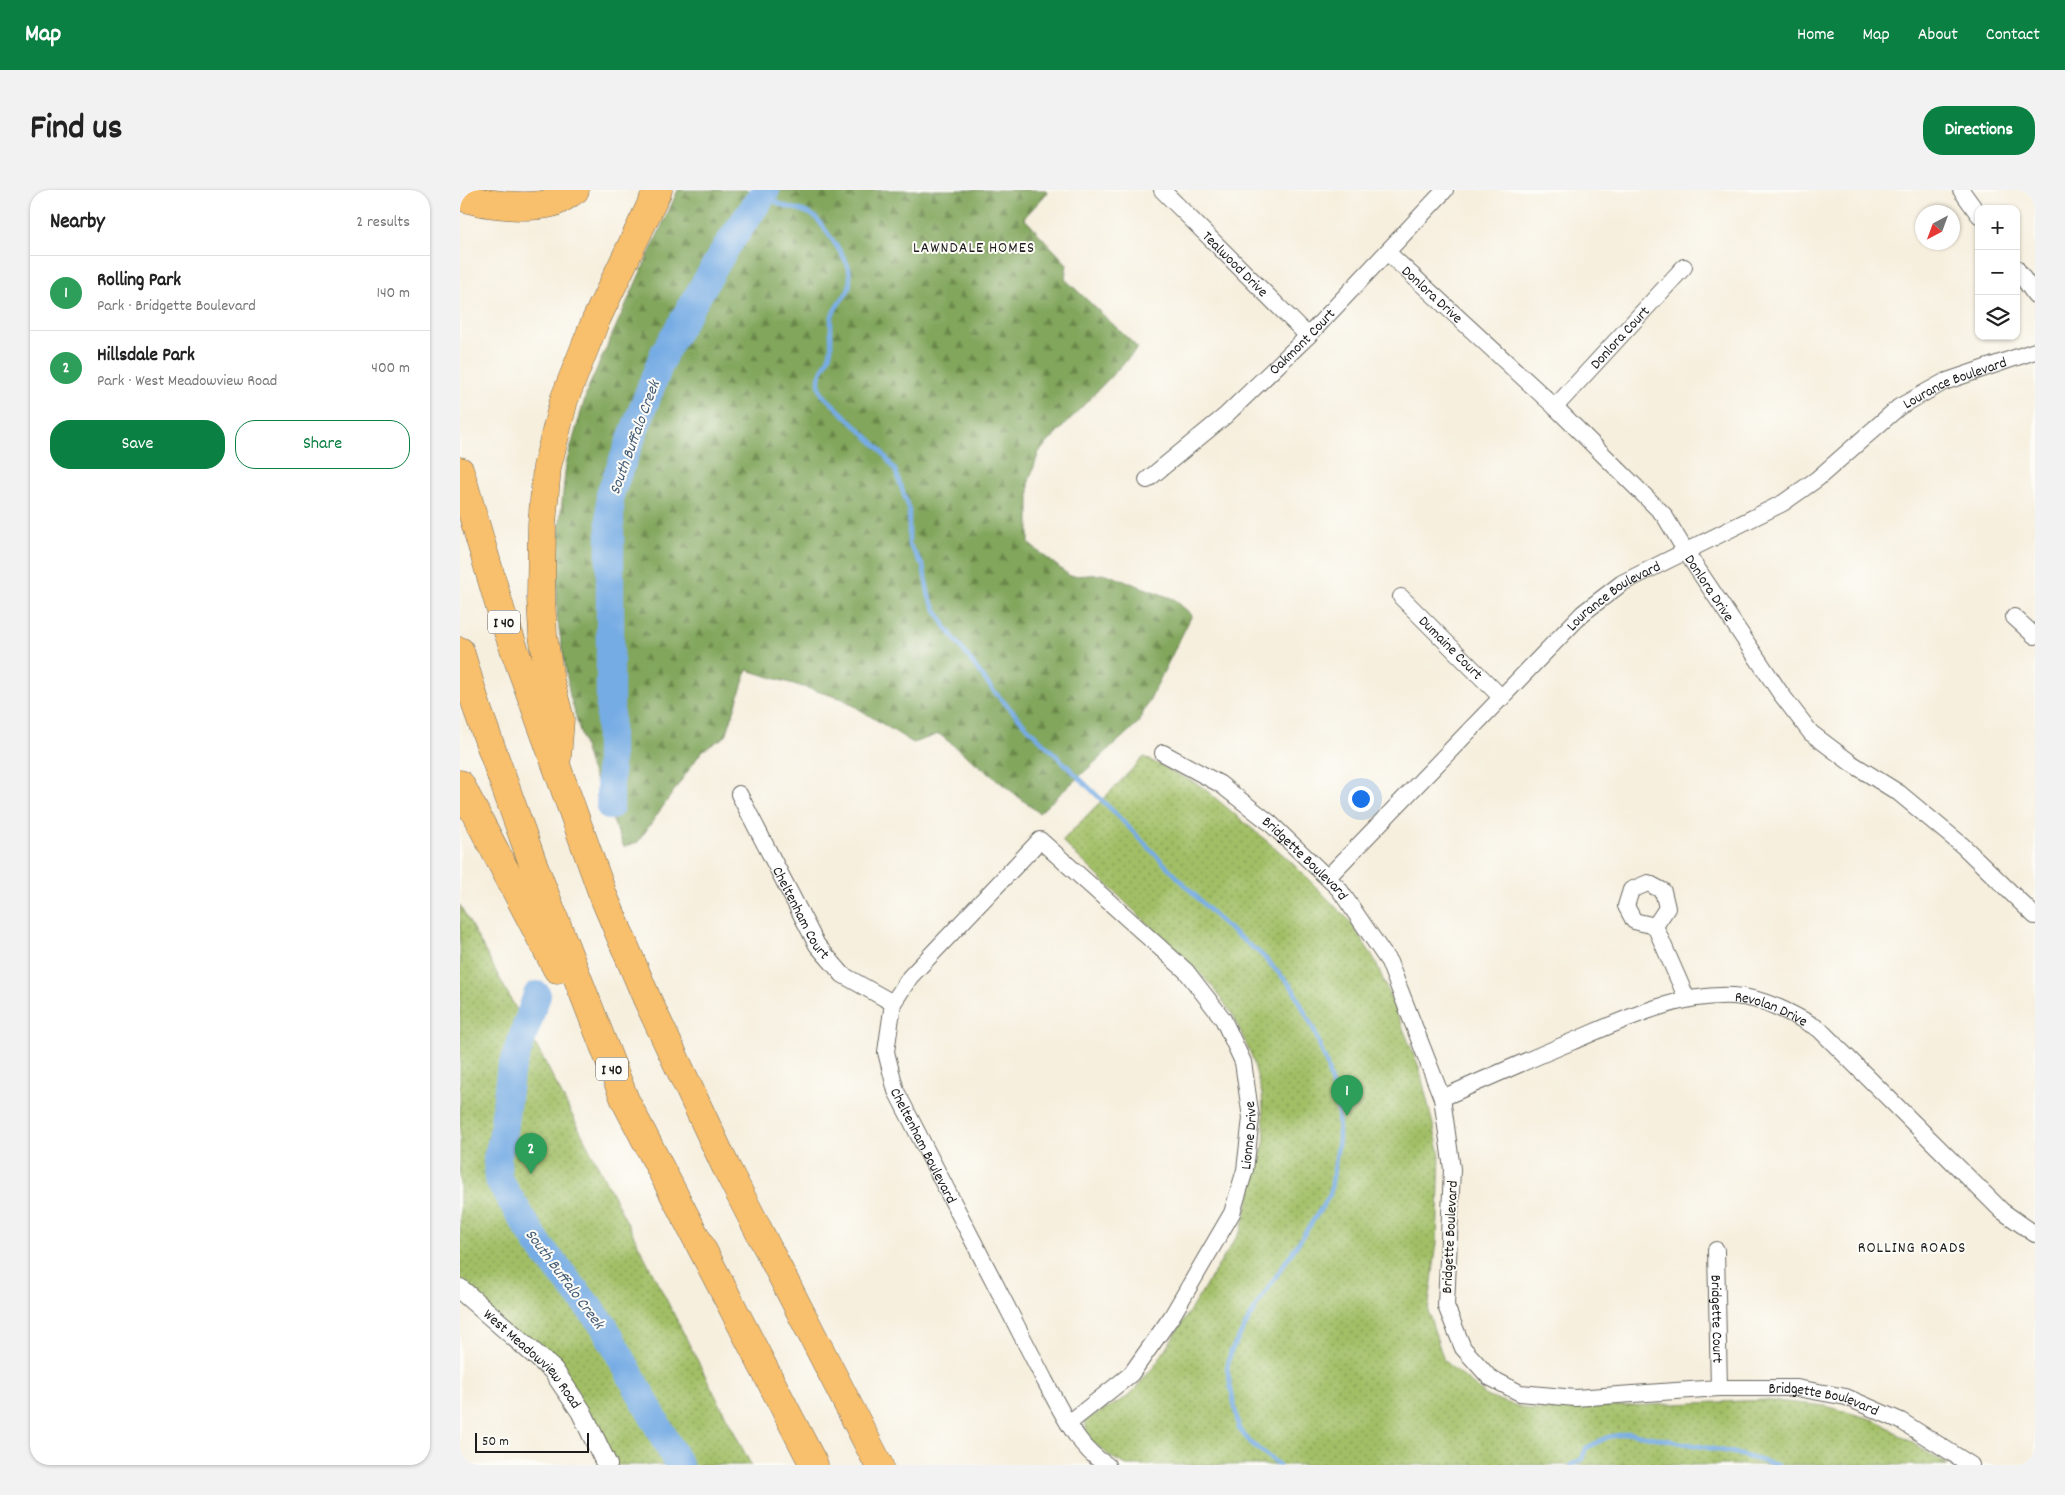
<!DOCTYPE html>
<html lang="en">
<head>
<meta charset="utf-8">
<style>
	body { margin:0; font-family:Dekko,sans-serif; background:#f2f2f2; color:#222 }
	.controls { position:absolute; right:15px; top:15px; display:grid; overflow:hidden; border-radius:10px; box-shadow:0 1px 4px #0004 }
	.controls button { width:45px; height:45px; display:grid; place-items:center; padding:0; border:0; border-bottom:1px solid #e0e0e0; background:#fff; color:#222; font:25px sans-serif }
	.compass { position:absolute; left:1455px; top:15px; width:45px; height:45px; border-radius:50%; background:#fff; box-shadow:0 1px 4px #0004; rotate:221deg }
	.scale { position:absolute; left:15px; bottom:12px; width:114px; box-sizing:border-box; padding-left:5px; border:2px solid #1c1c1c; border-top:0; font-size:14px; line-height:18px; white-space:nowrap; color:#1c1c1c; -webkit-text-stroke:4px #fdfcf7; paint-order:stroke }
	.you { position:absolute; left:900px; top:608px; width:18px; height:18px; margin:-12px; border:4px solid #fff; border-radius:50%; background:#1a73e8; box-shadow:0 0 0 8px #1a73e833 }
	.badge { display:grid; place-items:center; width:32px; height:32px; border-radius:50%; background:#0b8043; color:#fff; font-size:16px; font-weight:700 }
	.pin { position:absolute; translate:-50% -41px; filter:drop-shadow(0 1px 2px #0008) }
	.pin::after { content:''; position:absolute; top:26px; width:18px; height:15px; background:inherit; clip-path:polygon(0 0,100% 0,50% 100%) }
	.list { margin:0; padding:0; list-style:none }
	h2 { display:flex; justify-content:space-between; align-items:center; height:65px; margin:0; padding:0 20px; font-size:21px }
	h2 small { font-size:16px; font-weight:400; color:#767676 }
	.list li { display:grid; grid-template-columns:32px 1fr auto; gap:15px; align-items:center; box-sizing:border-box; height:75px; padding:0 20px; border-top:1px solid #e0e0e0 }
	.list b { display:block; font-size:19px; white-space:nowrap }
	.list p { margin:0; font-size:16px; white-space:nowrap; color:#767676 }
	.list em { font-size:16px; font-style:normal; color:#767676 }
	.actions { display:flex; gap:10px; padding:15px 20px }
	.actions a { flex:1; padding:11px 0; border:1px solid #0b8043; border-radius:20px; text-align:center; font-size:18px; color:#0b8043 }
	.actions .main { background:#0b8043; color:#fff }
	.icon { flex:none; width:28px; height:28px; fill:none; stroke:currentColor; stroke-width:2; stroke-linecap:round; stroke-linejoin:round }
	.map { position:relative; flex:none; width:1575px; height:1275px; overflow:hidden; border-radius:20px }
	header { display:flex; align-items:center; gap:30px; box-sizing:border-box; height:70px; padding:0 25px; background:#0b8043; color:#fff }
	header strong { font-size:24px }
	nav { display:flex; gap:28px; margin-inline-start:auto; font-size:18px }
	.intro { display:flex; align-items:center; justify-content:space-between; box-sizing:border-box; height:120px; padding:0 30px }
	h1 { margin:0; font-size:35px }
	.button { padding:12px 22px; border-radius:20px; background:#0b8043; color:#fff; font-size:18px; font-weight:700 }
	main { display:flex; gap:30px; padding:0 30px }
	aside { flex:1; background:#fff; border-radius:20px; box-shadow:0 1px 4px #0004 }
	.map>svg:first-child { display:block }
	.forest { fill:url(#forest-firs); stroke:#4e613c }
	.park { fill:url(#park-dots); stroke:#5f6e41 }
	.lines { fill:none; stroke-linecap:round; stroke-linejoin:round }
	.stream { stroke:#76ace4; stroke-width:4.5 }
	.river { stroke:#76ace4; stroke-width:28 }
	.minor-casing { stroke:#686660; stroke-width:18 }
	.tertiary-casing { stroke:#686660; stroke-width:22 }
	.motorway-casing { stroke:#686660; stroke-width:29 }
	.minor { stroke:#fff; stroke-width:16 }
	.tertiary { stroke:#fff; stroke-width:20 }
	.motorway { stroke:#f8bf6c; stroke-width:28 }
	.labels { text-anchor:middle; stroke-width:4; stroke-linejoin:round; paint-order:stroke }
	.shield { fill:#fdfcf7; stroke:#605f5e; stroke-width:1 }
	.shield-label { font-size:14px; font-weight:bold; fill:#1c1c1c }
	.street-label { font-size:15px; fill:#1c1c1c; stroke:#fdfcf7 }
	.neighbourhood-label { font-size:16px; letter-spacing:1px; fill:#1c1c1c; stroke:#fdfcf7 }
	.water-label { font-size:16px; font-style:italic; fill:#445d76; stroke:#fdfcf7 }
</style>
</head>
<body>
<header>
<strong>Map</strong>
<nav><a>Home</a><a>Map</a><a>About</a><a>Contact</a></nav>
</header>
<div class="intro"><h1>Find us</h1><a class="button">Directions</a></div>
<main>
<aside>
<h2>Nearby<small>2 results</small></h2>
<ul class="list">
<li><span class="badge" style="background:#2e9e5b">1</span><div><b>Rolling Park</b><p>Park · Bridgette Boulevard</p></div><em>140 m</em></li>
<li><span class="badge" style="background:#2e9e5b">2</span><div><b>Hillsdale Park</b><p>Park · West Meadowview Road</p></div><em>400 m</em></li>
</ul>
<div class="actions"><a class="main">Save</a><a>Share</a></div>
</aside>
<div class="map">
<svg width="1575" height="1275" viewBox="0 0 1575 1275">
	<defs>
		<pattern id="forest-firs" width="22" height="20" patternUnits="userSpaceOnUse" patternTransform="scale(1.25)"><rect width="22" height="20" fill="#81a65b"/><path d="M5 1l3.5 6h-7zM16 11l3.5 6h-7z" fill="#69864a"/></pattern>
		<pattern id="park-dots" width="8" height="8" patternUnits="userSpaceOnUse" patternTransform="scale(1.25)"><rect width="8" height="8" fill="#a2bf66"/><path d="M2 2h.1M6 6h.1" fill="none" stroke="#839a53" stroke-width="1.8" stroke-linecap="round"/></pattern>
	</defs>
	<rect width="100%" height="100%" fill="#fdfcf7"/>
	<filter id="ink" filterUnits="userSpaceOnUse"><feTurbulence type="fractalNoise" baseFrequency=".02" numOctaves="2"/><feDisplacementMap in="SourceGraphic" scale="10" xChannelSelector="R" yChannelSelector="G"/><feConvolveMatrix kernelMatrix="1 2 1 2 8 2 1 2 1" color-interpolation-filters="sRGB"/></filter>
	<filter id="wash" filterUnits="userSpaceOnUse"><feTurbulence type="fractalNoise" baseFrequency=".0096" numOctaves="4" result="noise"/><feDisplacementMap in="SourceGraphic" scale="20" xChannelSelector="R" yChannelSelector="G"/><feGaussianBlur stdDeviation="1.12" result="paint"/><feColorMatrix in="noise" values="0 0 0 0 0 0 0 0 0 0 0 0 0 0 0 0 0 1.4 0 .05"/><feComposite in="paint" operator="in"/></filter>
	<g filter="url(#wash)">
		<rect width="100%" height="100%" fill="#f6efde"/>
		<path class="forest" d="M218,0h368l1,3 -23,25 43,46 -2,15 73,69 -99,104 -10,29v63l41,32 36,-2 68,25 18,16 -54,108 -99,90 -100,-79 -26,9 -70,-44 -96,-29 -21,66 -24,15 -64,91 -14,5 -34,-80 -20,-71 -13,-79v-67l9,-86 22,-76z"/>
		<path class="park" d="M684,567l57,29 86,72 62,62 26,40 44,107 21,87 -3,89 -9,68 16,50 44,36 43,13 234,-10 61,6 52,15 69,44h-820l-16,-8 -24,-20 -2,-17 44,-24 27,-32 85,-134 24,-91 -3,-45 -10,-37 -18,-40 -22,-31 -150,-145z
			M0,715l87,161 204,399h-137l-18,-41 -136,-143z"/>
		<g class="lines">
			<path class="stream" d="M307,0c5,20 36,16 48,27 7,7 33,44 34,52 4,28 -6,23 -16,44 -4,9 -1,25 -2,35 -2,21 -19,23 -9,46l57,54 16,22 14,39v35l14,22 6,31 16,29 47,63 33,36 88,86 110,113 39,31 30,32 22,43 12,32 12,48 1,29 -9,56 -73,110 -26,46 -4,17 12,61 12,14 28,22
				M1111,1275l11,-6 4,-11 22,-11 22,-4 100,19 47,13"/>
			<path class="river" d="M150,616v-312l54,-141 61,-104 41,-59
				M77,805l-27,78 -8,67 -5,18 1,21 40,65 66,82 75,139"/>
		</g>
	</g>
	<g filter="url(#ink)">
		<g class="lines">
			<defs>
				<g id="minor">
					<path id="s1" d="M702,0l146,146"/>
					<path d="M1501,0l18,25"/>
					<path id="s2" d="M927,62l168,155 109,108 22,37 95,142 30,39 40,30 48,30 64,53 72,70"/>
					<path d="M1556,78l19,27"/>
					<path id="s3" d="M1095,217l129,-140"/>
					<path id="s4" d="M687,290l78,-64 83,-80 137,-146"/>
					<path id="s5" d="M941,407l101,101"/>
					<path d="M1554,427l21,19"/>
					<path id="s6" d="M703,563l57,31 50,39 69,66 50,73 53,136 10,71 -6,137 17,42 26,29 31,16 55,5 144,-10h78l49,9 55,24 70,44"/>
					<path id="s7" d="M279,604l78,151 26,30 50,28"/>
					<path id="s8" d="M868,687l255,-264 39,-30 161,-80 34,-24 82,-72 45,-25 91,-31"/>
					<path d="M1195,736l12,-18 -4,-17 -15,-8 -17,7 -5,16 8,15 21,5 32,73"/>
					<path id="s9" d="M982,908c43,-19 86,-38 129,-56 52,-22 106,-49 163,-46 31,2 59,18 85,33l183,182 33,23"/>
					<path id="s10" d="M1256,1060l3,138"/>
					<path id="s11" d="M609,1233l62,-49 41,-58 60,-103 13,-43 6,-52 -8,-56 -20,-43 -37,-48 -146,-131 -130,137 -17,26 -7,49 10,39 149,290c16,29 32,67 62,84"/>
				</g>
				<g id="tertiary">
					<path id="s12" d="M0,1099l93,81 28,41 26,54"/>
				</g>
				<path id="motorway" d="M0,6c21,9 69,13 92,7 8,-2 16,-9 23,-13
					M0,281l43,147 100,277 44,104 79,168 153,298
					M0,461l18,60 54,150 93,239 189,365
					M97,568l3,-39 -10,-38 -7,-46 -2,-37 1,-74 5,-57 17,-67 31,-78 63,-132
					M0,594l97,185"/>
			</defs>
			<use href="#minor" class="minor-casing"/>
			<use href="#tertiary" class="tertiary-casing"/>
			<use href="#motorway" class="motorway-casing"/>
			<use href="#minor" class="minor"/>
			<use href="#tertiary" class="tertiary"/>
			<use href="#motorway" class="motorway"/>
		</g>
	</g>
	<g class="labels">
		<g class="shield">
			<rect x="28" y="420.5" width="32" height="23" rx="4"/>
			<rect x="136" y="867.5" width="32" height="23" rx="4"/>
		</g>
		<g class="shield-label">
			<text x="44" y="437">I 40</text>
			<text x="152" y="884">I 40</text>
		</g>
		<g class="street-label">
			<text dy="5" stroke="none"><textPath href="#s1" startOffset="104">Tealwood Drive</textPath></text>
			<text dy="5" stroke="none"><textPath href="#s2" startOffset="62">Donlora Drive</textPath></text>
			<text dy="5" stroke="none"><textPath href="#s3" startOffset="95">Donlora Court</textPath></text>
			<text dy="5" stroke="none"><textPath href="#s4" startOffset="208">Oakmont Court</textPath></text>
			<text dy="5" stroke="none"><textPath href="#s8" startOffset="808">Lourance Boulevard</textPath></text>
			<text dy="5" stroke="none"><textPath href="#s2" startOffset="468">Donlora Drive</textPath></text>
			<text dy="5" stroke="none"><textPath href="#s8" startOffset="402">Lourance Boulevard</textPath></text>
			<text dy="5" stroke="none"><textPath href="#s5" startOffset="71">Dumaine Court</textPath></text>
			<text dy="5" stroke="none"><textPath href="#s6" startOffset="178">Bridgette Boulevard</textPath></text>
			<text dy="5" stroke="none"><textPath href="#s7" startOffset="134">Cheltenham Court</textPath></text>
			<text dy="5" stroke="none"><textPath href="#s9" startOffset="351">Revolan Drive</textPath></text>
			<text dy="5" stroke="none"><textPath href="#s11" startOffset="349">Lionne Drive</textPath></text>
			<text dy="5" stroke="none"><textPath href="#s11" startOffset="1098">Cheltenham Boulevard</textPath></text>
			<text transform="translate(989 1047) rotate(-87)" y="5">Bridgette Boulevard</text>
			<text dy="5" stroke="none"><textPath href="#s10" startOffset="69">Bridgette Court</textPath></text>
			<text dy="5" stroke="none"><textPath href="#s12" startOffset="101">West Meadowview Road</textPath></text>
			<text dy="5" stroke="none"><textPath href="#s6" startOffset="1092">Bridgette Boulevard</textPath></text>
		</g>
		<g class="neighbourhood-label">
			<text x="514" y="62">LAWNDALE HOMES</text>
			<text x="1452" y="1062">ROLLING ROADS</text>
		</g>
		<g class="water-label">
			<text transform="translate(173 247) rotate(-70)" y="6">South Buffalo Creek</text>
			<text transform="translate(106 1088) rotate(53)" y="6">South Buffalo Creek</text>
		</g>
	</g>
</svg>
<div class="controls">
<button>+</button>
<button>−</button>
<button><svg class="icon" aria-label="layers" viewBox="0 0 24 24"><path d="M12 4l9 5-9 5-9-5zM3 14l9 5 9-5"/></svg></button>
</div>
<svg class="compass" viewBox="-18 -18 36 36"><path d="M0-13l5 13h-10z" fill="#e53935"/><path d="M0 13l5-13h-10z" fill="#767676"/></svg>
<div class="scale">50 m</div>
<div class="you"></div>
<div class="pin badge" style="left:887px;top:926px;background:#2e9e5b">1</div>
<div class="pin badge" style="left:71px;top:984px;background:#2e9e5b">2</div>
</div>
</main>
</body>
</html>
